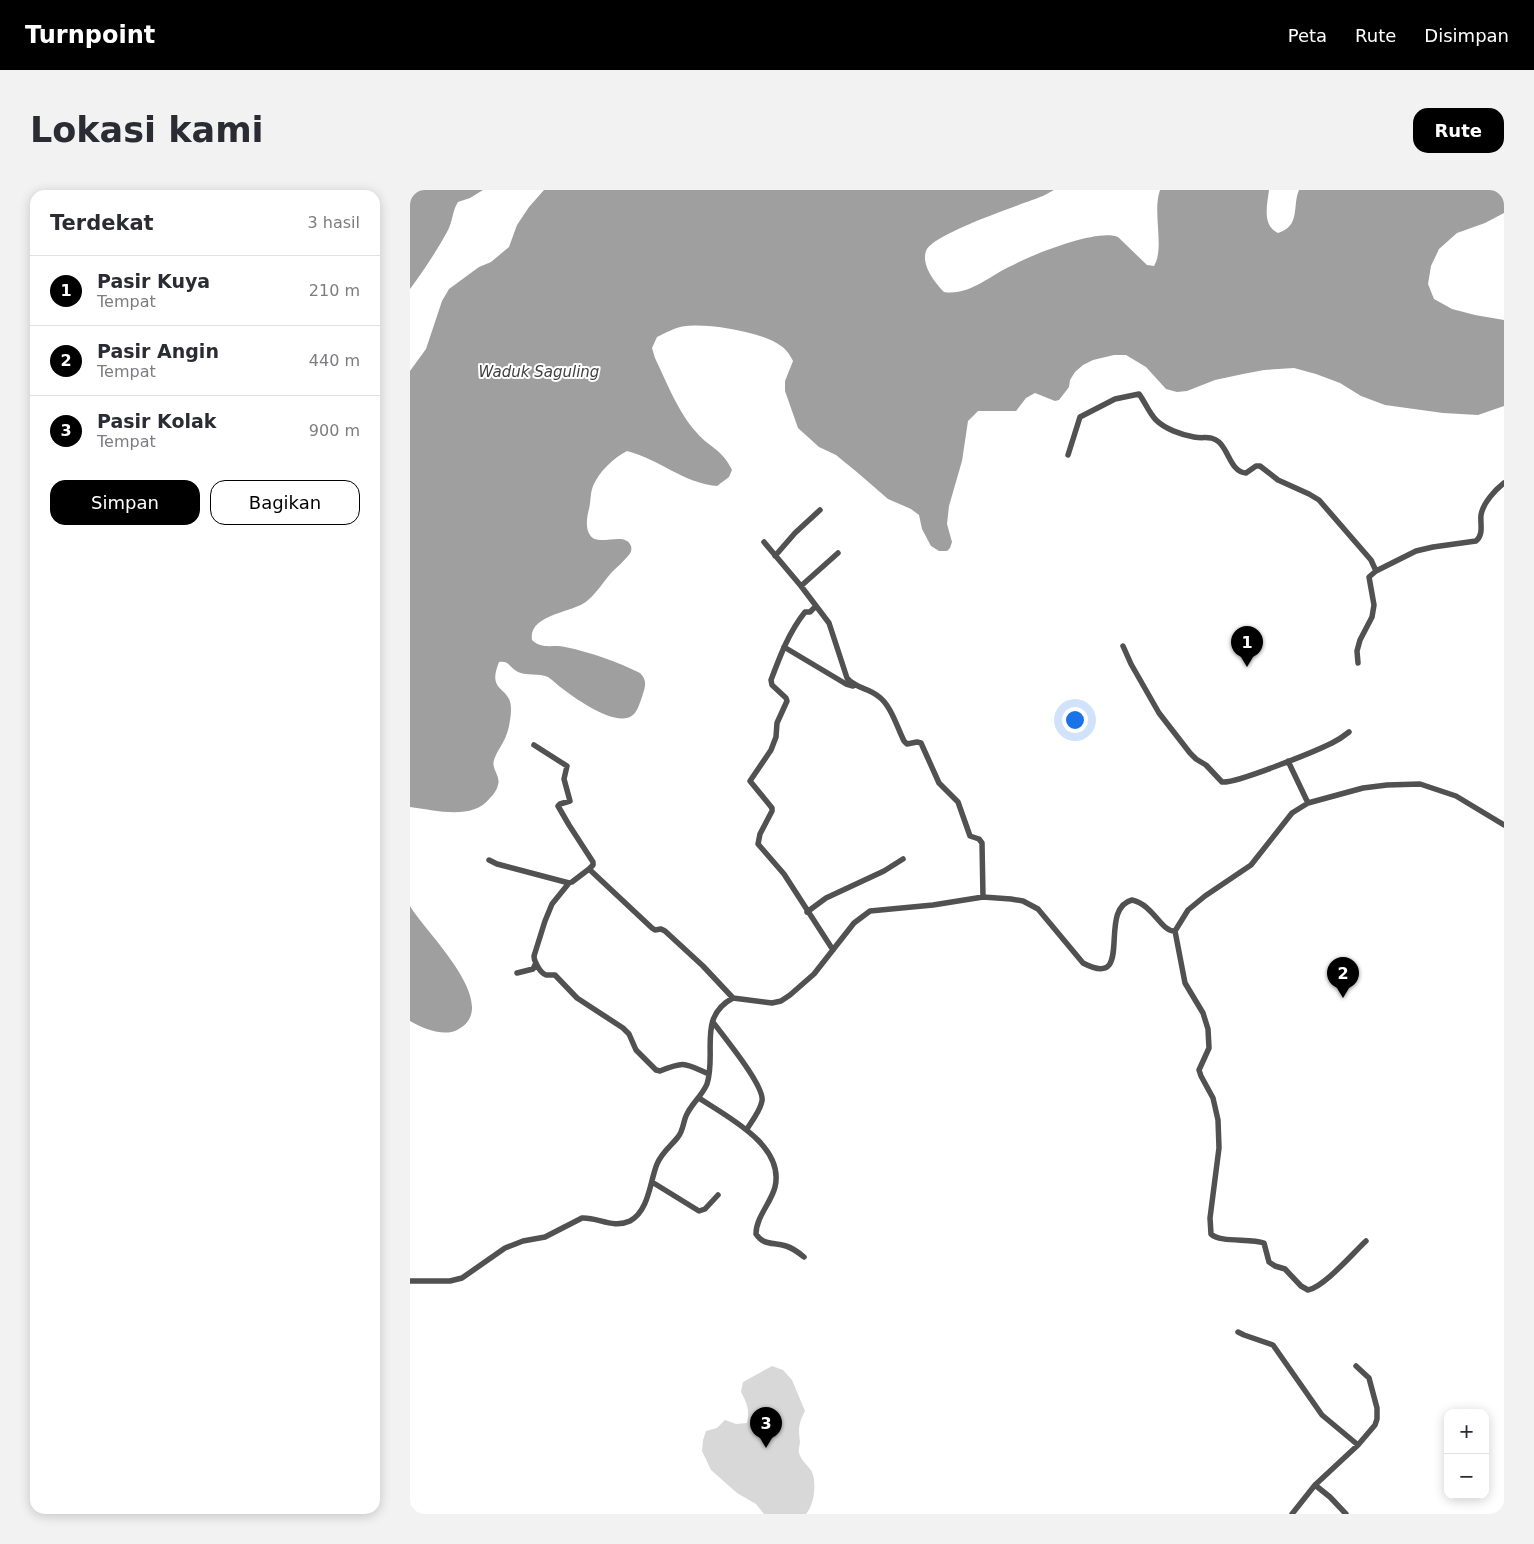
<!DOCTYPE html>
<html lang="id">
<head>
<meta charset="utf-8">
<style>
	body { margin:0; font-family:"DejaVu Sans",sans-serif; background:#f2f2f3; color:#2b2b33 }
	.controls { position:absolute; right:15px; bottom:15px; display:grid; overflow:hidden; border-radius:10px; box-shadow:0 2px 12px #0003 }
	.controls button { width:45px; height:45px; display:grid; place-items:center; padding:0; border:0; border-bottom:1px solid #e1e1e2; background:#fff; color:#2b2b33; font:25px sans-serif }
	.you { position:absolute; left:664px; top:529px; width:18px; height:18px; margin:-12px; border:4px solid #fff; border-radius:50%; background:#1a73e8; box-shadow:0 0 0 8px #1a73e833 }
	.badge { display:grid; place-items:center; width:32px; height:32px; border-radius:50%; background:#000; color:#fff; font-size:16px; font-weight:700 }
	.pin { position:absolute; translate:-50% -41px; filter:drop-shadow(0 1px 2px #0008) }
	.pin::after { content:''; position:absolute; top:26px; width:18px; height:15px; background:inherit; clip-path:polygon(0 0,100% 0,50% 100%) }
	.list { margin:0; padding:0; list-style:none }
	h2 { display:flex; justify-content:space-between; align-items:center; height:65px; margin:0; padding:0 20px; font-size:21px }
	h2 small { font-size:16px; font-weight:400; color:#7c7c81 }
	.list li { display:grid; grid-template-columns:32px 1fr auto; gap:15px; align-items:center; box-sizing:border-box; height:70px; padding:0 20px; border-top:1px solid #e1e1e2 }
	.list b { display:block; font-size:19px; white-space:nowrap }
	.list p { margin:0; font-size:16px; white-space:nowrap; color:#7c7c81 }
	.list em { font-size:16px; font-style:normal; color:#7c7c81 }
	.actions { display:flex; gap:10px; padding:15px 20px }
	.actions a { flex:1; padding:11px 0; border:1px solid #000; border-radius:15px; text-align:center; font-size:18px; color:#000 }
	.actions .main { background:#000; color:#fff }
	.map { position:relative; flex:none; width:1094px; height:1324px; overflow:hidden; border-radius:15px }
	header { display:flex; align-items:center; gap:30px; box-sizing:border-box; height:70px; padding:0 25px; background:#000; color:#fff }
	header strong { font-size:24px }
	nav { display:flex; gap:28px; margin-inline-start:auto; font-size:18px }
	.intro { display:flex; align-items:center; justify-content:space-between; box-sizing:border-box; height:120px; padding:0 30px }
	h1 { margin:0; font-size:35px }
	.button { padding:12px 22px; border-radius:15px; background:#000; color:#fff; font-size:18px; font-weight:700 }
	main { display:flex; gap:30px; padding:0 30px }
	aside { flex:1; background:#fff; border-radius:15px; box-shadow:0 2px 12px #0003 }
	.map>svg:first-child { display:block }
	.green { fill:#d8d8d8 }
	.water { fill:#9f9f9f }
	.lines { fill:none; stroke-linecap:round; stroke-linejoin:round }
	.street { stroke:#515151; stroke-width:5.5 }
	.labels { text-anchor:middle; stroke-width:4; stroke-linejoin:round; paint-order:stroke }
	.water-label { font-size:15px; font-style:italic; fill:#404040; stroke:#fff }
</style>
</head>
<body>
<header>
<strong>Turnpoint</strong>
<nav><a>Peta</a><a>Rute</a><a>Disimpan</a></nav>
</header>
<div class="intro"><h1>Lokasi kami</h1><a class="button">Rute</a></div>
<main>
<aside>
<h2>Terdekat<small>3 hasil</small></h2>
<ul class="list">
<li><span class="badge">1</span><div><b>Pasir Kuya</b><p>Tempat</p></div><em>210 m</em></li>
<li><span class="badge">2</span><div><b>Pasir Angin</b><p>Tempat</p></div><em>440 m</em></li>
<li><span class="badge">3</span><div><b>Pasir Kolak</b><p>Tempat</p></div><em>900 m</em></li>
</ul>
<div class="actions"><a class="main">Simpan</a><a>Bagikan</a></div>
</aside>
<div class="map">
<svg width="1094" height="1324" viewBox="0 0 1094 1324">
	<rect width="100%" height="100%" fill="#fff"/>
	<path class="green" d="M362,1176l11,4 9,10 13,31c-6,11 -7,18 -5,30 0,4 -2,9 -1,12 2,8 10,13 13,19 5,12 2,33 -6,42h-42l-8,-10 -19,-11 -26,-23 -9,-19 1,-11 3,-9 11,-3 8,-8 11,4 11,-1c3,-12 0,-20 -6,-31l2,-10z"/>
	<path class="water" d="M0,0h73l-13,8 -12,4c-6,9 -5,20 -11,30 -11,20 -23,38 -37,57z
		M134,0h510l-11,6c-20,8 -112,38 -117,55 -5,14 9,32 18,41 25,4 45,-16 67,-26 20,-11 87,-38 107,-29l29,28 7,1c11,-18 -2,-54 6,-76h109c-2,16 -7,35 9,43 23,-7 14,-27 21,-43h205v23l-19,10 -28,10 -18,16 -8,17 -3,18 6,15 18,10 23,6 29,5v86l-26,9 -35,-2 -58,-8 -24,-9 -21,-13 -24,-9 -22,-6 -30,2 -21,4 -28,6 -28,11 -10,1 -11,-3 -20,-22 -20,-12h-12l-21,5 -10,5 -8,7 -5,8 -1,7 -10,13 -4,1 -20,-8 -9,5 -10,13h-38l-10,10 -6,40 -13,45 -2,18 5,18 -2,6 -3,3h-8l-8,-5 -9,-17 -3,-14 -8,-6 -23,-10 -30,-26 -22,-18 -17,-8 -21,-19 -13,-37v-10l8,-20c-3,-6 -6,-11 -12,-15 -17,-14 -73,-23 -95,-20 -10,1 -21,7 -29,11l-5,11 3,10c11,23 24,56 42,75 13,15 25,16 35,37l-3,7 -12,9c-34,-3 -58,-27 -90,-35 -14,7 -28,21 -34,35 -3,8 -2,15 -4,23 -2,7 -4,19 1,26 8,13 35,-5 41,11 1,4 0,7 -3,10 -5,6 -11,11 -16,16 -8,9 -16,22 -25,29 -14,12 -59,13 -55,39 10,10 21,4 33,7 25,5 53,15 75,26 8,8 5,14 2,24 -2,5 -4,13 -8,17 -15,16 -58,-15 -71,-25 -5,-3 -10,-9 -15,-12 -10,-4 -21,-1 -30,-5 -8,-4 -9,-12 -19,-10 -13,32 12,23 12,47 0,8 -2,20 -5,27 -3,8 -9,15 -12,24 -3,9 7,16 4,25 -1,5 -5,10 -8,13 -18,23 -55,12 -80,9v-436l16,-22 16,-48 7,-12 30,-22 12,-5 18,-15 8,-22 12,-18z
		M0,716c14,25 95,100 47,124 -14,7 -35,-2 -47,-9z"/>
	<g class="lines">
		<path class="street" d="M658,265l12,-38 35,-18 24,-5c6,8 10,19 17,26 9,9 26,15 38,17 10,2 17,-2 25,5 10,9 12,30 27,31l10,-7h4l18,14 31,14 10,6 52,60 5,11 40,-20 17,-4 43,-6c8,-7 4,-17 5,-26 2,-12 14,-25 23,-32
			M354,352l37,44 28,37 18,55c8,10 21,10 31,18 13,9 19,31 26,45l3,3 10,-2 4,1 18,40 19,19 12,34 9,3 3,4 1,54
			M365,366l20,-23 25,-23
			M391,396l37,-33
			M406,416l-6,6h-5c-16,20 -25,44 -34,68l1,5 14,13 1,3 -10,22 -1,14 -5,13 -21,31 22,27v3l-12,23 -2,10 26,30 49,76
			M713,456l8,18 28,49 31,40 6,6 10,6 16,17c13,2 94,-31 110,-39 6,-3 12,-7 17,-11
			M374,457l62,37 7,2
			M948,473l-1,-12 3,-11 12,-23 2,-12 -5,-28 7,-6
			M124,555l33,21 -3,13 6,22 -10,3 -2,2 11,19 24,37v3l-4,4 63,59 3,2 6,-1 4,2 38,35 30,32
			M878,571l20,42
			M79,670l8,4 72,19 3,-1 17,-13
			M159,693l-17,21 -7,17 -11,35c0,5 6,17 12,19 1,0 8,0 9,0l22,23 46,30 6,6 7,16 20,20 4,1c25,-10 24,-8 49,3
			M397,722l19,-14 58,-27 19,-12
			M765,741l10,52 18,30 5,16 1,19 -10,22 2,6 12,22 5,22 1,28 -9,70 1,16c9,9 39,4 53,9l5,19 6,4 10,3 16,17 7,4c16,-3 45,-37 58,-49
			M107,783l16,-4 3,-6
			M303,832c10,14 52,64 49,79 -2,10 -10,20 -15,28
			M289,908c28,19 86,47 76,89 -4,16 -19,30 -19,47 8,12 17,8 30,12 7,2 12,6 18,11
			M242,992l47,29 6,-2 13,-14
			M0,1091h40l12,-3 43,-30 18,-7 22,-4 37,-19c16,-1 31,11 48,3 19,-10 20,-40 27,-57 5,-12 14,-18 21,-27 5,-6 5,-14 8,-21 5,-12 16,-20 21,-32 10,-31 -10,-67 26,-86l39,5 9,-2 9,-6 24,-21 40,-51 16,-12 63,-6 50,-8 28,2 12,2 15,8 45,54c53,28 13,-54 49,-63 22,5 29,32 43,31l13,-21 17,-14 46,-31 41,-52 16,-10 55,-15 24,-3 33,-1 36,12 48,29
			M828,1142l6,3 29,10 49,70 36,30
			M905,1295l15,12 16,17
			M882,1324l23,-29 43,-40 17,-20 2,-6v-11l-8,-30 -13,-12"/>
	</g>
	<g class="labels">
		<g class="water-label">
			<text x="129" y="187">Waduk Saguling</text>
		</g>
	</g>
</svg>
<div class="controls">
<button>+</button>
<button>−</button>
</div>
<div class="you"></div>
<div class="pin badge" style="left:837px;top:477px">1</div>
<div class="pin badge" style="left:933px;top:808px">2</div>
<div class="pin badge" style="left:356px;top:1258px">3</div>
</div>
</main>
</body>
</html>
